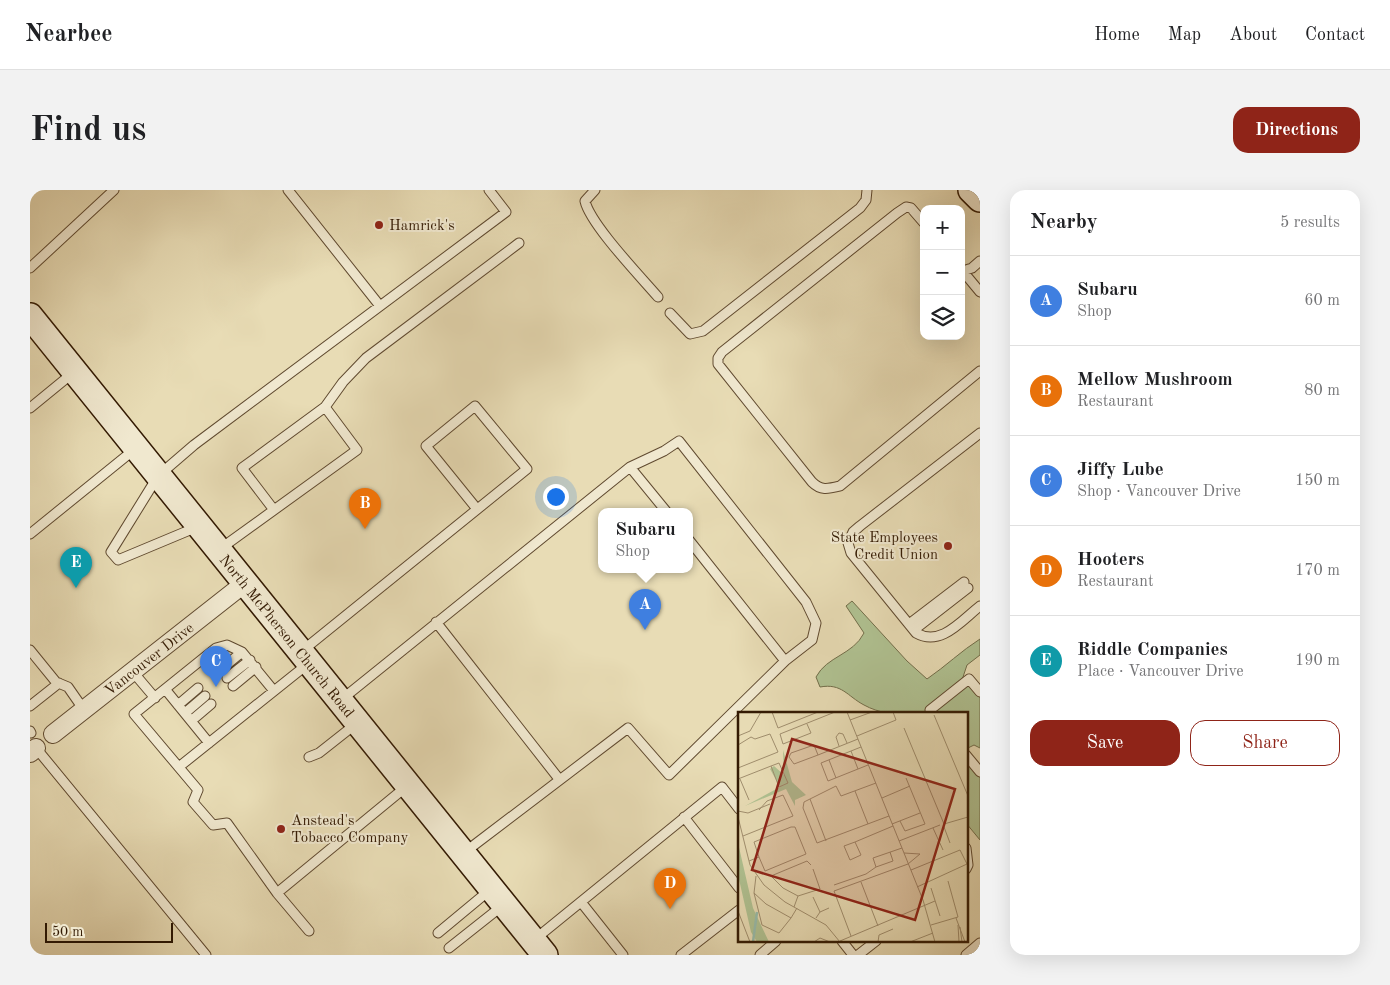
<!DOCTYPE html>
<html lang="en">
<head>
<meta charset="utf-8">
<style>
	body { margin:0; font-family:"Old Standard TT",serif; background:#f2f2f2; color:#202124 }
	.controls { position:absolute; right:15px; top:15px; display:grid; overflow:hidden; border-radius:10px; box-shadow:0 5px 20px #0002 }
	.controls button { width:45px; height:45px; display:grid; place-items:center; padding:0; border:0; border-bottom:1px solid #e0e0e0; background:#fff; color:#202124; font:25px sans-serif }
	.scale { position:absolute; left:15px; bottom:12px; width:128px; box-sizing:border-box; padding-left:5px; border:2px solid #331a03; border-top:0; font-size:14px; line-height:18px; white-space:nowrap; color:#331a03; -webkit-text-stroke:4px #f0e8cf; paint-order:stroke }
	.you { position:absolute; left:525px; top:306px; width:18px; height:18px; margin:-12px; border:4px solid #fff; border-radius:50%; background:#1a73e8; box-shadow:0 0 0 8px #1a73e833 }
	.badge { display:grid; place-items:center; width:32px; height:32px; border-radius:50%; background:#8f2418; color:#fff; font-size:16px; font-weight:700 }
	.pin { position:absolute; translate:-50% -41px; filter:drop-shadow(0 1px 2px #0008) }
	.pin::after { content:''; position:absolute; top:26px; width:18px; height:15px; background:inherit; clip-path:polygon(0 0,100% 0,50% 100%) }
	.popup { position:absolute; left:568px; top:318px; width:95px; height:65px; box-sizing:border-box; display:grid; place-content:center; border-radius:10px; background:#fff; filter:drop-shadow(0 1px 4px #0005); font-size:16px; white-space:nowrap; color:#757577 }
	.popup b { font-size:19px; color:#202124 }
	.popup::after { content:''; position:absolute; left:50%; top:100%; margin-left:-10px; border:10px solid transparent; border-top-color:#fff }
	.list { margin:0; padding:0; list-style:none }
	h2 { display:flex; justify-content:space-between; align-items:center; height:65px; margin:0; padding:0 20px; font-size:21px }
	h2 small { font-size:16px; font-weight:400; color:#757577 }
	.list li { display:grid; grid-template-columns:32px 1fr auto; gap:15px; align-items:center; box-sizing:border-box; height:90px; padding:0 20px; border-top:1px solid #e0e0e0 }
	.list b { display:block; font-size:19px; white-space:nowrap }
	.list p { margin:0; font-size:16px; white-space:nowrap; color:#757577 }
	.list em { font-size:16px; font-style:normal; color:#757577 }
	.actions { display:flex; gap:10px; padding:15px 20px }
	.actions a { flex:1; padding:11px 0; border:1px solid #8f2418; border-radius:15px; text-align:center; font-size:18px; color:#8f2418 }
	.actions .main { background:#8f2418; color:#fff }
	.icon { flex:none; width:28px; height:28px; fill:none; stroke:currentColor; stroke-width:2; stroke-linecap:round; stroke-linejoin:round }
	.map { position:relative; flex:none; width:950px; height:765px; overflow:hidden; border-radius:15px }
	header { display:flex; align-items:center; gap:30px; box-sizing:border-box; height:70px; padding:0 25px; background:#fff; border-bottom:1px solid #e0e0e0 }
	header strong { font-size:24px }
	nav { display:flex; gap:28px; margin-inline-start:auto; font-size:18px }
	.intro { display:flex; align-items:center; justify-content:space-between; box-sizing:border-box; height:120px; padding:0 30px }
	h1 { margin:0; font-size:35px }
	.button { padding:12px 22px; border-radius:15px; background:#8f2418; color:#fff; font-size:18px; font-weight:700 }
	main { display:flex; gap:30px; padding:0 30px }
	aside { flex:1; background:#fff; border-radius:15px; box-shadow:0 5px 20px #0002 }
	.map>svg:first-child { display:block }
	.green { fill:#b0c292; stroke:#726e4a }
	.lines { fill:none; stroke-linecap:round; stroke-linejoin:round }
	.lane-casing { stroke:#604a30; stroke-width:11 }
	.street-casing { stroke:#604a30; stroke-width:20 }
	.secondary-casing { stroke:#331a03; stroke-width:28 }
	.lane { stroke:#f0e8cf; stroke-width:9 }
	.street { stroke:#f0e8cf; stroke-width:18 }
	.secondary { stroke:#f0e8cf; stroke-width:25 }
	.poi-dot { fill:#8f2418; stroke:#f0e8cf; stroke-width:2 }
	.labels { text-anchor:middle; stroke-width:4; stroke-linejoin:round; paint-order:stroke }
	.poi-label { font-size:15px; fill:#331a03; stroke:#f0e8cf; text-anchor:start }
	.street-label { font-size:15px; fill:#331a03; stroke:#f0e8cf }
	.inset-river { fill:none; stroke:#97bcab; stroke-width:2.5 }
	.inset-road { fill:none; stroke:#a08e6e; stroke-width:1 }
	.view { fill:#8f2418; fill-opacity:0.15; stroke:#8f2418; stroke-width:2.5 }
	.inset-edge { fill:none; stroke:#331a03; stroke-width:2.5 }
</style>
</head>
<body>
<header>
<strong>Nearbee</strong>
<nav><a>Home</a><a>Map</a><a>About</a><a>Contact</a></nav>
</header>
<div class="intro"><h1>Find us</h1><a class="button">Directions</a></div>
<main>
<div class="map">
<svg width="950" height="765" viewBox="0 0 950 765">
	<rect width="100%" height="100%" fill="#e8dcb5"/>
	<filter id="stains"><feTurbulence type="fractalNoise" baseFrequency=".004" numOctaves="4"/><feColorMatrix values="0 0 0 0 .2 0 0 0 0 .09 0 0 0 0 .02 0 0 0 .5 -.17"/></filter>
	<radialGradient id="worn" r=".72"><stop offset=".6" stop-color="#630" stop-opacity="0"/><stop offset="1" stop-color="#630" stop-opacity=".3"/></radialGradient>
	<path class="green" d="M822,411l55,60 20,18c19,-13 34,-28 53,-40v16l-13,10 -5,15 18,15v53l-6,-3 -8,4v-35c-32,0 -73,7 -102,-9 -17,-9 -22,-22 -44,-18l-4,-10c11,-21 37,-22 48,-44l-18,-27z
		M936,562l14,17v71l-14,-17z"/>
	<g class="lines">
		<defs>
			<path id="lane" d="M258,0l92,116
				M565,0l-10,11c5,23 55,75 73,96
				M894,33l-13,-15 -5,-1 -9,6 -175,139 -4,6v6l94,118c9,9 16,7 28,4l140,-115
				M0,78l84,-78
				M931,79l19,23
				M933,81l9,-3 8,-7
				M640,123l20,21 13,-3 157,-123 6,-8 1,-10
				M0,218l44,-36
				M950,243l-120,93 -7,6 -5,11 3,10 65,80c25,14 45,-12 64,-27
				M600,277l36,44
				M244,320l-32,-42 83,-61
				M167,337l-79,33 -7,-8 47,-76 36,-31 312,-233 -17,-22
				M0,344l105,-85
				M659,350l96,121
				M190,359l137,-99 -32,-43 18,-25 23,-24 153,-115
				M406,432l123,157
				M879,434l55,-42
				M884,440l54,-42
				M0,460l26,32 12,5 16,23
				M272,461l225,-182 -52,-63 -49,40 51,63
				M190,480l22,-18
				M103,482l22,26
				M197,488l23,-18
				M203,496l23,-19
				M135,499l44,54
				M244,501l-32,-39 -15,-7 -11,3 -82,66 64,76 -5,12 20,23 14,-2 50,70 32,38
				M311,510l289,-233 34,-16 15,-10 127,161 10,21 -4,17 -27,21 -116,114 -41,-47 -163,124
				M148,515l20,-17
				M0,516l29,-23
				M155,523l20,-17
				M903,524l-3,-4 39,-31 11,13
				M161,531l20,-17
				M0,541l1,2
				M6,558l170,207
				M936,565l14,17
				M279,567l10,-4 38,-30
				M150,576l129,-103
				M654,627l55,71
				M936,658l2,17 -2,4
				M247,703l130,-107
				M551,712l42,53
				M408,743l53,-44
				M504,750l188,-153 17,22
				M812,751l11,14
				M419,758l53,-42
				M651,765l58,-45
				M730,765l16,-14
				M828,765l18,-14
				M936,765l14,-12"/>
			<path id="street" d="M23,544l192,-151
				M0,563l6,-5"/>
			<path id="secondary" d="M941,0l9,9
				M0,126l515,639"/>
		</defs>
		<use href="#lane" class="lane-casing"/>
		<use href="#street" class="street-casing"/>
		<use href="#secondary" class="secondary-casing"/>
		<use href="#lane" class="lane"/>
		<use href="#street" class="street"/>
		<use href="#secondary" class="secondary"/>
	</g>
	<g class="poi-dot">
		<circle cx="349" cy="35" r="5"/>
		<circle cx="918" cy="356" r="5"/>
		<circle cx="251" cy="639" r="5"/>
	</g>
	<g class="labels">
		<g class="poi-label">
			<text x="359" y="40">Hamrick's</text>
			<text x="908" y="352" text-anchor="end">State Employees<tspan x="908" dy="17">Credit Union</tspan></text>
			<text x="261" y="635">Anstead's<tspan x="261" dy="17">Tobacco Company</tspan></text>
		</g>
		<g class="street-label">
			<text transform="translate(257 446) rotate(51)" y="5">North McPherson Church Road</text>
			<text transform="translate(119 469) rotate(-38)" y="5">Vancouver Drive</text>
		</g>
	</g>
	<g transform="translate(708 522)">
		<rect width="230" height="230" fill="#e8dcb5"/>
		<path d="M45,38l9,32 14,13 -11,5v6l-9,-17 -41,17 35,-19 -10,-18 4,-3 10,9zM0,131l15,65 16,34h-12l-6,-10 -13,-57z" fill="#b0c292"/>
		<path class="inset-river" d="M15,230l4,-30"/>
		<path class="inset-road" d="M34,0l6,16 40,-16M109,0l76,188 12,42M196,3l34,81M112,8l22,-8M69,12l4,9 -28,11 -3,-10 55,-22M166,16l40,96 24,-7M0,24l12,-5 11,-19M119,24l39,-16 -3,-8M0,33l13,-8 4,2 15,-5 8,18 -40,16M101,34l-3,-9 3,-4 4,1 4,9M123,35l-40,16 7,18 40,-16M113,39l7,18M80,43l-4,-10 -23,8 -2,4 5,7 24,-9 40,-16M91,48l7,18M0,67l33,-13 8,-3 9,20 -9,4 -8,-21M2,67l9,21M138,71l-35,13 -5,-10 -32,16 -1,6 14,35 72,-27M117,79l13,33M144,86l28,-12M72,87l16,42M0,99l10,2 22,-9M0,105l12,48 14,20 21,17 41,23 14,17M162,109l5,10 20,-7 -19,-46M154,112l28,-11M206,115l6,16M195,116l10,22M5,124l50,-20 -10,-21 -16,6 -8,9M161,129l41,-16M117,130l6,13 -11,5 -6,-14 11,-4 38,-16M11,149l10,-4 6,14 41,-17 -11,-27h-4l-37,15 5,15M138,155l17,-6 -3,-9M173,158l49,-20 7,14 -50,23M18,164l-2,17 12,11 25,14 6,-10M123,170l17,44M96,173l32,-11 10,-7 -3,-9 29,-10M193,176l9,28M16,181l8,32 17,8 12,-15M60,184l-15,-8 -12,-12 36,-15 4,4M75,185l7,15M56,195l4,-11 22,-7 -7,-20M0,199l12,31M78,206l4,-6 9,-4M218,206l9,24M193,213l27,-8 -10,-36M220,213l1,17M222,215l2,15M113,224l-17,-45 74,-27 12,-10 -16,-1M102,229l95,-40M76,230l6,-4 10,4M140,230l1,-7 14,-6M172,230l23,-9"/>
		<path class="view" d="M54,27l163,50 -40,131 -163,-50z"/>
		<rect width="230" height="230" class="inset-edge"/>
	</g>
	<rect width="100%" height="100%" filter="url(#stains)"/>
	<rect width="100%" height="100%" fill="url(#worn)"/>
</svg>
<div class="controls">
<button>+</button>
<button>−</button>
<button><svg class="icon" aria-label="layers" viewBox="0 0 24 24"><path d="M12 4l9 5-9 5-9-5zM3 14l9 5 9-5"/></svg></button>
</div>
<div class="scale">50 m</div>
<div class="you"></div>
<div class="pin badge" style="left:615px;top:440px;background:#3f7fe0">A</div>
<div class="popup"><b>Subaru</b>Shop</div>
<div class="pin badge" style="left:335px;top:339px;background:#e8710a">B</div>
<div class="pin badge" style="left:186px;top:497px;background:#3f7fe0">C</div>
<div class="pin badge" style="left:640px;top:719px;background:#e8710a">D</div>
<div class="pin badge" style="left:46px;top:398px;background:#0f9aa8">E</div>
</div>
<aside>
<h2>Nearby<small>5 results</small></h2>
<ul class="list">
<li><span class="badge" style="background:#3f7fe0">A</span><div><b>Subaru</b><p>Shop</p></div><em>60 m</em></li>
<li><span class="badge" style="background:#e8710a">B</span><div><b>Mellow Mushroom</b><p>Restaurant</p></div><em>80 m</em></li>
<li><span class="badge" style="background:#3f7fe0">C</span><div><b>Jiffy Lube</b><p>Shop · Vancouver Drive</p></div><em>150 m</em></li>
<li><span class="badge" style="background:#e8710a">D</span><div><b>Hooters</b><p>Restaurant</p></div><em>170 m</em></li>
<li><span class="badge" style="background:#0f9aa8">E</span><div><b>Riddle Companies</b><p>Place · Vancouver Drive</p></div><em>190 m</em></li>
</ul>
<div class="actions"><a class="main">Save</a><a>Share</a></div>
</aside>
</main>
</body>
</html>
